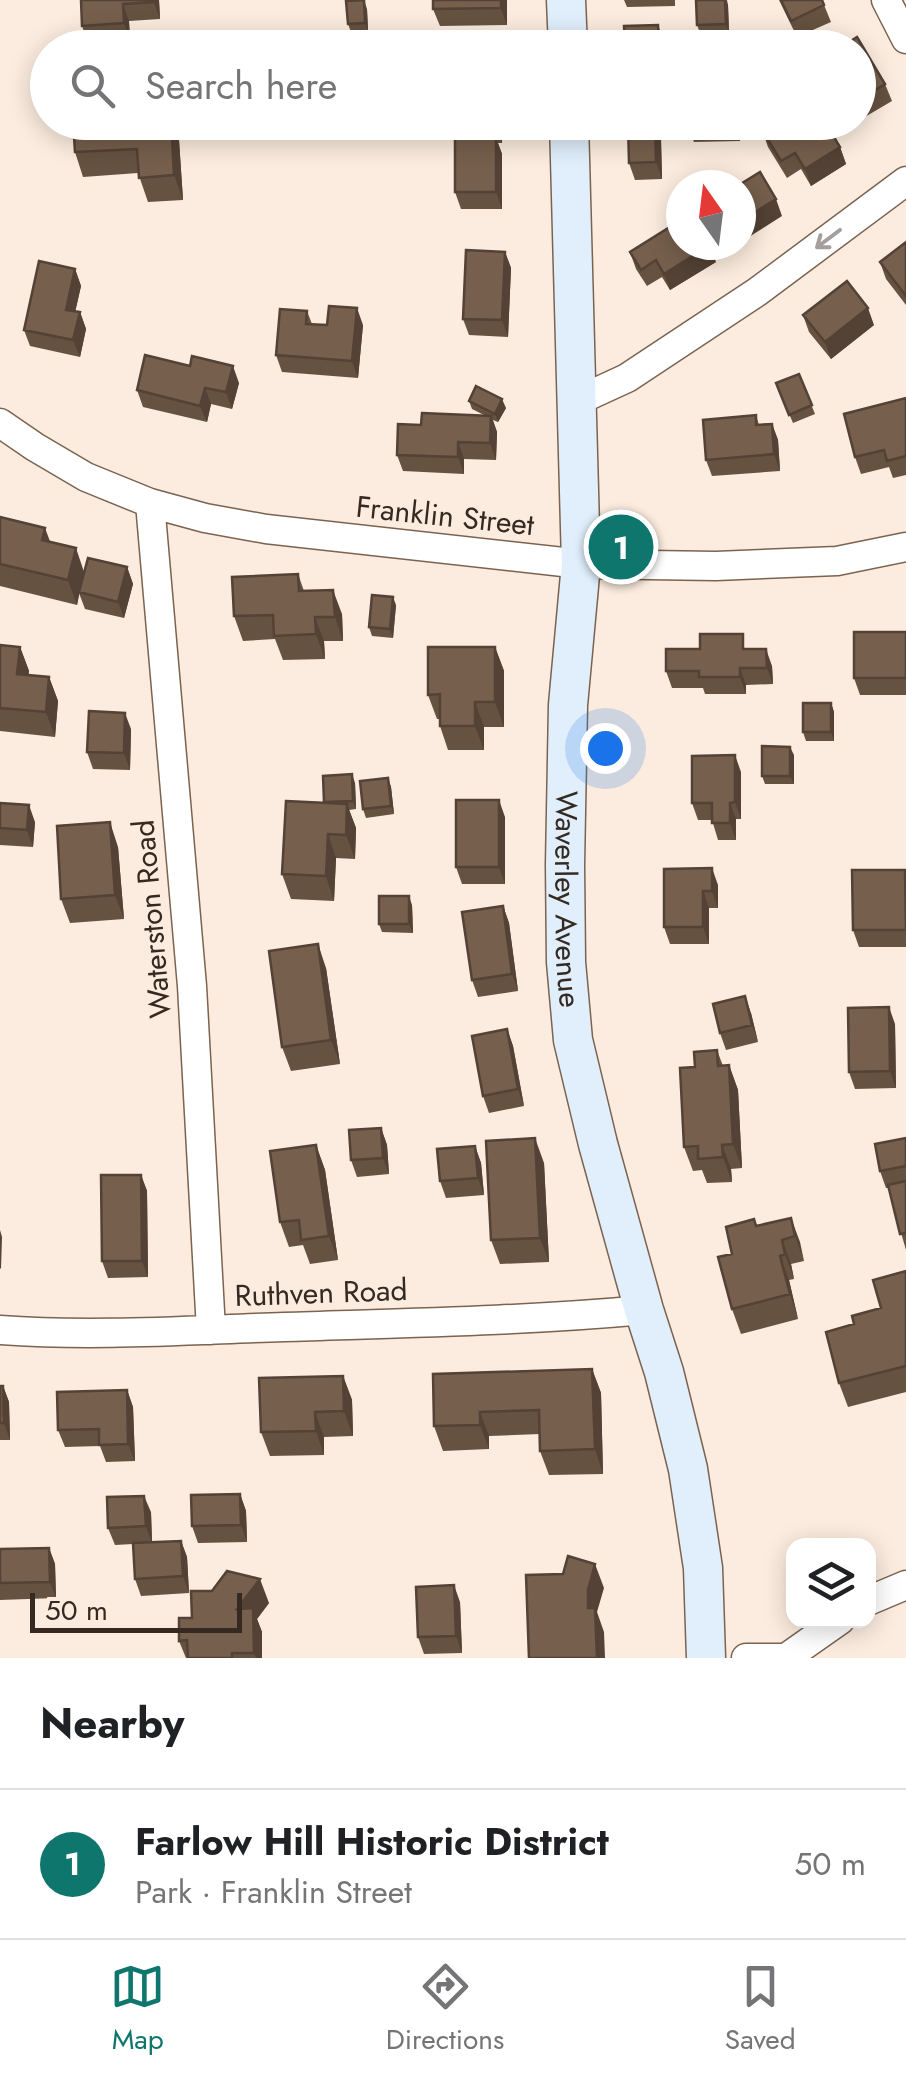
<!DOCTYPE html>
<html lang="en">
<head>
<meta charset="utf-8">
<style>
	body { margin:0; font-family:Jost,sans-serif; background:#f2f2f2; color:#202124 }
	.controls { position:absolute; right:30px; bottom:30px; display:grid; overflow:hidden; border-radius:20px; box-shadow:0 5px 25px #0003 }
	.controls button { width:90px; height:90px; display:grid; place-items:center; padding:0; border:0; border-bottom:2px solid #e0e0e0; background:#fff; color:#202124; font:50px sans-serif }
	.compass { position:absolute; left:666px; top:170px; width:90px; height:90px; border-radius:50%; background:#fff; box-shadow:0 5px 25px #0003; rotate:346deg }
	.scale { position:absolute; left:30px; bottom:25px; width:212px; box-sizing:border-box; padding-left:10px; border:5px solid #352a22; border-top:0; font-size:28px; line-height:35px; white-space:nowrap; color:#352a22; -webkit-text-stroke:8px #fcecdf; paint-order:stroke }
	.you { position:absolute; left:605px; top:748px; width:35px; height:35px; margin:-25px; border:8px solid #fff; border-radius:50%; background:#1a73e8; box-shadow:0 0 0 15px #1a73e833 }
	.badge { display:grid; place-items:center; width:65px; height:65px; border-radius:50%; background:#0f766e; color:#fff; font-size:32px; font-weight:700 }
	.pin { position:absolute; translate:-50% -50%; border:5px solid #fff; box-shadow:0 2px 10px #0006 }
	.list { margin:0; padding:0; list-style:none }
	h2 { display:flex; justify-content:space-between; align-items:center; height:130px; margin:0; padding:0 40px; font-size:42px }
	h2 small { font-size:32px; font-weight:400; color:#757577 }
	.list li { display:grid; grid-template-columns:65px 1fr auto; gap:30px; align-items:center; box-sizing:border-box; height:150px; padding:0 40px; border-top:2px solid #e0e0e0 }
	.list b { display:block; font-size:38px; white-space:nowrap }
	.list p { margin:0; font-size:32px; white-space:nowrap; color:#757577 }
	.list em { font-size:32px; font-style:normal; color:#757577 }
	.icon { flex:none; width:55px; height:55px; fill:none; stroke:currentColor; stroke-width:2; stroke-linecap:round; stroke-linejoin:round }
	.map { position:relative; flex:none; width:906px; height:1658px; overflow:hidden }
	.search { position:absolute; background:#fff; box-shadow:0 5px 25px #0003; left:30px; right:30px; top:30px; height:110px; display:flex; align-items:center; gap:25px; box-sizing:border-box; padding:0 35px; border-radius:55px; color:#757577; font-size:38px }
	.sheet { height:280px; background:#fff }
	nav { display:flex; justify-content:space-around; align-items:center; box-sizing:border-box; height:140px; border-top:2px solid #e0e0e0; background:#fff; font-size:28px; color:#757577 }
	nav a { display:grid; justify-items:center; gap:5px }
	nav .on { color:#0f766e }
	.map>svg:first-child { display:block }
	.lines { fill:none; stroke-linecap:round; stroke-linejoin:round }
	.street-casing { stroke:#7a6350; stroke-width:31 }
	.secondary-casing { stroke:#7a6350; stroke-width:41 }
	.street { stroke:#fff; stroke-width:28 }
	.secondary { stroke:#e1effc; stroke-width:38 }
	.wall { fill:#655241 }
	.shaded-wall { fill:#534235 }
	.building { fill:#765f4c; stroke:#534235; stroke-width:2.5 }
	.oneway { stroke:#a49f9c }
	.labels { text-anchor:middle; stroke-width:10; stroke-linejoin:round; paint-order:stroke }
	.street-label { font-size:30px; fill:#352a22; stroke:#fcecdf }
</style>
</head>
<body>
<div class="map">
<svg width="906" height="1658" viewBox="0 0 906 1658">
	<rect width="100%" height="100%" fill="#fcecdf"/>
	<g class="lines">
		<defs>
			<path id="street" d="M886,0l20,39
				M577,401l50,-23 130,-86 149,-111
				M0,423l35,24 51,30 64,26 55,15 61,11 315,35 135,2 121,-5 69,-14
				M150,503l42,483 19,344
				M0,1330c94,7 190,0 284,-3 120,-4 240,-6 360,-17
				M868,1601l38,-16
				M746,1658h40l54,-38"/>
			<g id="secondary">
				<path d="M566,0l2,48"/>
				<path id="s1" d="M569,122l12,442 -13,141 -3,160 1,97 7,78 25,104 46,166 20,62 24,97 15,99 3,90"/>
			</g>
		</defs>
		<use href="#street" class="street-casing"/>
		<use href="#secondary" class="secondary-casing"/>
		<use href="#street" class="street"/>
		<use href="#secondary" class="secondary"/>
	</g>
	<path class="wall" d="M81,0h78l1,19 -31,2 1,19 -42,3 -6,-17z
		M433,0h74v25l-67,1 -7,-17z
		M624,0h51v6l-48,1z
		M696,0h31l1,5 1,27 -29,1 -3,-8z
		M779,0h43l9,22 -34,15z
		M367,9l1,22 -17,1 -3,-8z
		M858,48l27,36 7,17 -34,20z
		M73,122h100l6,18 4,60 -35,2 -10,-29 -55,4 -8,-25z
		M502,122v21h-4l4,11v55h-41l-6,-17 5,-54 -4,-11z
		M740,122v19l-46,1 -7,-17z
		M762,130l78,17 6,17 -35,22 -10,-17 -14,9 -19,-31z
		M661,139l1,40 -27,1 -6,-17z
		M906,242v63l-20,-26 -6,-17z
		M505,252l6,16 -3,69 -39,-2 -6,-16z
		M630,252l86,10 -46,28 -8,-13 -15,9 -11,-17z
		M75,269l6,17 -6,26h5l6,17 -6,28 -50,-11 -6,-16z
		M307,311l5,13 51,1 -5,53 -76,-6 -6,-17z
		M803,315l71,10 -43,34 -22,-27z
		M799,374l16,40 -22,9 -17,-40z
		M239,383l-7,26 -21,-5 -4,18 -64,-15 -6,-17z
		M906,398v77l-13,3 -4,-11 -28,7 -6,-17z
		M469,401l37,7 -8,14 -5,-2 4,12 -1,28 -32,-1v15l-61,-3 -6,-16 24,-30 63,-10 -12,-6z
		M756,415l3,10 13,-1 6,16 2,31 -68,5 -6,-16z
		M0,517l50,25 34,29 43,-4 6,17 -9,34 -39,-9 -6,-16 -2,12 -77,-19z
		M298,574l6,17 38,23 1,27h-19l1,18 -42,1 -8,-21 -32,2 -9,-25z
		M396,605l-3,33 -21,-2 -3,-9z
		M906,632v63h-46l-6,-17z
		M0,645l20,2 9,24 -1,4 21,2 9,24 -3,36 -55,-6z
		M495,647l9,24v56h-20v23h-36l-8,-24v-7h-3l-9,-24z
		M748,649l24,17 1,18 -27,1v9h-41l-2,-6h-31l-6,-17z
		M831,703l3,9v29h-28l-3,-9z
		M131,729l-1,41 -37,-1 -6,-17z
		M794,755v29h-29l-3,-8z
		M741,772v47h-5v21h-18l-6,-20h-14l-6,-17z
		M388,778l3,9 3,27 -28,4 -3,-9z
		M355,783l1,26 -7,1 7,18 -1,31 -19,-1 -2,43 -43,-2 -9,-25 43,-71z
		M0,803l35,19 -2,25 -33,-2z
		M505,817v67h-43l-6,-17z
		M118,847l6,72 -54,4 -9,-24z
		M664,869l54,16v23h-9v36h-39l-6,-17z
		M906,872v75h-47l-6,-17z
		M412,905l1,28 -31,-1 -3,-8z
		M503,906l6,17 9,68 -40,6 -6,-17z
		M326,968l14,96 -49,7 -9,-24z
		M751,1013l7,29 -32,8 -6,-17z
		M895,1024l1,64 -41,1 -6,-17z
		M507,1029l6,17 11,60 -35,7 -6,-17z
		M717,1050l6,16 6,-1 9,25 4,78 -11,1 1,13 -25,1 -5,-13 -9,1 -9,-24 11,-80z
		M381,1128l6,17 2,29 -32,3 -6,-17z
		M906,1138v112l-18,-62h-2l-6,-17z
		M316,1145l9,25 13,90 -28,4 -7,-19 -14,2 -9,-25z
		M475,1146l6,17 3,32 -38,3 -6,-17z
		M544,1163l5,99 -49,2 -9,-24z
		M141,1175l6,16 1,86 -40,1 -6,-17z
		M791,1218l13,43 -13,3 3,15 -5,1 9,39 -57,15 -9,-25v-55l25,-28z
		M906,1271v121l-58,15 -9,-24 15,-59 27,-16z
		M592,1369l9,24 2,81 -54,1 -9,-24v-17l-51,2v13l-46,2 -9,-25z
		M343,1376l9,24 1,36 -29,1v18l-54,1 -9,-24z
		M0,1386h3l6,16 1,38h-10z
		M127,1390l6,17 2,54 -29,1 -6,-16 -35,1 -7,-17z
		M240,1494l6,17 1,31 -49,1 -6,-17z
		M151,1512l1,30 29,-1 6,16 2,36 -48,3 -6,-17 -2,-35 -18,1 -7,-17z
		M49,1548l6,16 1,34 -56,2v-51z
		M460,1602l2,51 -38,1 -6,-17z
		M269,1603l-12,16 5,13v26h-76l-7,-17 13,-23z"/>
	<path class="shaded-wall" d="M154,0h5l1,19 -6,-17z
		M364,0l3,9 1,22 -3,-8z
		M501,0h6v25l-6,-17z
		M725,0l3,5 1,27 -3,-8z
		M123,4l6,17 1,19 -6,-17z
		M658,25l6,17v6h-5z
		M171,122h2l6,18 4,60 -9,-25z
		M496,122h6v21l-6,-17z
		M734,122h6v19z
		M655,123l6,16 1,40 -6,-17z
		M496,138l6,16v55l-6,-17z
		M840,147l6,17 -35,22 -6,-17z
		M776,199l6,17 -41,26v-21z
		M710,245l6,17 -46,28 -6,-16z
		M505,252l6,16 -3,69 -6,-17z
		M75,269l6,17 -9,40 -6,-16z
		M357,308l6,17 -5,53 -6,-17z
		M868,308l6,17 -43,34 -6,-17z
		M80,312l6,17 -6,28 -7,-17z
		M233,366l6,17 -7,26 -6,-17z
		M205,388l6,16 -4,18 -7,-16z
		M502,399l4,9 -8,14 -3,-8z
		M491,416l6,16 -1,28 -6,-17z
		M772,424l6,16 2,31 -6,-17z
		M458,442l6,17v15l-6,-17z
		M45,528l9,24 -12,-12z
		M76,548l8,24 -7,33 -9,-25z
		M127,567l6,17 -9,34 -6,-16z
		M333,590l9,24 1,27 -8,-24z
		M393,597l3,8 -3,33 -3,-9z
		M315,617l9,24 1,18 -9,-25z
		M20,647l9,24 -3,27 -9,-24z
		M495,647l9,24v56l-9,-25z
		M766,649l6,17 1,18 -6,-16z
		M740,668l6,17v9l-6,-17z
		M49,677l9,24 -3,36 -9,-25z
		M475,702l9,25v23l-9,-24z
		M831,703l3,9v29l-3,-9z
		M125,713l6,16 -1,41 -6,-17z
		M790,747l4,8v29l-4,-8z
		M735,755l6,17v47l-6,-17z
		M352,774l3,9 1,26 -3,-8z
		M388,778l3,9 3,27 -3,-8z
		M499,800l6,17v67l-6,-17z
		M730,803l6,16v21l-6,-17z
		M347,804l9,24 -1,31 -9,-24z
		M29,805l6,17 -2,25 -6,-17z
		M110,822l8,25 6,72 -9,-24z
		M328,834l8,24 -2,43 -8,-25z
		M712,868l6,17v23l-6,-17z
		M703,891l6,17v36l-6,-17z
		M409,896l3,9 1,28 -4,-9z
		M503,906l6,17 9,68 -6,-17z
		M318,944l8,24 14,96 -9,-24z
		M745,996l6,17 7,29 -6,-17z
		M889,1007l6,17 1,64 -6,-17z
		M507,1029l6,17 11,60 -6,-17z
		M729,1065l9,25 4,78 -9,-24z
		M381,1128l6,17 2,29 -6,-16z
		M535,1138l9,25 5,99 -9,-24z
		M316,1145l9,25 13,90 -9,-24z
		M722,1145l9,24 1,13 -9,-25z
		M475,1146l6,17 3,32 -6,-17z
		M141,1175l6,16 1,86 -6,-16z
		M791,1218l9,24 4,19 -9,-25z
		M0,1230l2,7 -1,32 -1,-1z
		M782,1240l9,24 3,15 -9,-25z
		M780,1256l9,24 9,39 -8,-25z
		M592,1369l9,24 2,81 -8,-25z
		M343,1376l9,24 1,36 -9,-25z
		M3,1386l6,16 1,38 -6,-17z
		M127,1390l6,17 2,54 -7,-17z
		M315,1412l9,25v18l-8,-24z
		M480,1412l9,24v13l-9,-24z
		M240,1494l6,17 1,31 -6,-17z
		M144,1496l7,16 1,31 -6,-17z
		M181,1541l6,16 2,36 -6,-17z
		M49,1548l6,16 1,34 -6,-16z
		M595,1564l9,24 -7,24 7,20 1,26h-8l-9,-50v-18z
		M260,1579l9,24 -12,16 5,13v26h-6l-19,-49z
		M454,1585l6,17 2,51 -6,-17z"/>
	<path class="building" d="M81,0h73v2l-31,2 1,19 -42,3z
		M364,0l1,23 -17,1 -2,-23z
		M433,0h68v8l-68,1z
		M696,0h29l1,24 -29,1z
		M781,0h41l2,5 -33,16z
		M658,25l1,23h-34l-1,-22z
		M857,37l28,47 -27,17v-53h-18z
		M73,122h98l3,53 -35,3 -2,-29 -62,3z
		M456,122h40v4l-40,1z
		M687,122h47v2l-47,1z
		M775,122h50l15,25 -35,22 -10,-16 -14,8 -19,-31z
		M655,123l1,39 -27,1 -1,-39z
		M455,138h41v54h-41z
		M760,172l16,27 -35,22v-36h-2z
		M681,220v25h29l-46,29 -8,-14 -15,10 -11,-18z
		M906,242v54l-26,-34z
		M466,250l39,2 -3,68 -39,-1z
		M39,261l36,8 -9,41 14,2 -7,28 -49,-10z
		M847,281l21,27 -43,34 -22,-27z
		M329,306l28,2 -5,53 -76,-6 4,-46 27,2 -1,13 21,1z
		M145,355l45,11 2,-10 41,10 -7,26 -21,-4 -5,18 -63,-16z
		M799,374l13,31 -23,10 -13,-32z
		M476,386l26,13 -7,15 -26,-13z
		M906,398v58l-19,5 -3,-11 -29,7 -11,-43z
		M422,413l69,3 -1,27 -32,-1v15l-61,-2 1,-31 23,1z
		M756,415v10l16,-1 2,30 -68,6 -3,-40z
		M0,517l45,11 -3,12 34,8 -8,32 -68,-16z
		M88,558l39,9 -9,35 -39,-10z
		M298,574l1,17 34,-1 2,27h-20l1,17 -42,2 -1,-21 -39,1 -2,-39z
		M372,595l21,2 -3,32 -21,-2z
		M854,632h52v46h-52z
		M700,634h43v15h23l1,19h-27v9h-41v-6h-33v-22h34z
		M0,645l20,2 -3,27 32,3 -3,35 -46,-4z
		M428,647h67v55h-20v24h-35v-32l-12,1z
		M803,703h28v29h-28z
		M89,711l36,2 -1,40 -37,-1z
		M762,746l28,1v29h-28z
		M735,755v47l-5,1v20h-18v-20h-20v-47z
		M352,774l1,27 -29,1 -1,-26z
		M388,778l3,28 -28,3 -3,-28z
		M456,800h43v67h-43z
		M286,801l61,3 -1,31 -18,-1 -2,42 -44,-2z
		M0,803l29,2 -2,25 -27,-2z
		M110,822l5,73 -54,4 -4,-73z
		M712,868v23h-9v36h-39v-58z
		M852,870h53l1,60h-53z
		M379,896h30v28h-30z
		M503,906l9,68 -40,6 -10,-68z
		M318,944l13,96 -49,7 -13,-96z
		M745,996l7,29 -32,8 -7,-29z
		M889,1007l1,64 -41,1 -1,-64z
		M507,1029l11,60 -35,7 -11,-60z
		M717,1050l1,16 11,-1 4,79 -11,1 1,12 -25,2v-13l-14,1 -4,-79 15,-1 -1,-15z
		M381,1128l2,30 -32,2 -2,-30z
		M535,1138l5,100 -49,2 -5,-99z
		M906,1138v28l-26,5 -5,-27z
		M316,1145l13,91 -28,4 -2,-20 -19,2 -10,-71z
		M475,1146l3,32 -38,3 -3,-32z
		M101,1175h40l1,86h-40z
		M906,1181v52l-6,1 -12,-49z
		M791,1218l4,18 -13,4 3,14 -5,2 10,38 -58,15 -14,-52 14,-3 -6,-27 28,-8 2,7z
		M906,1271v95l-67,17 -13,-51 28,-8 -2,-8 29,-8 -8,-28z
		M592,1369l3,80 -55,2 -1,-41 -59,2v13l-46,1 -1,-52z
		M343,1376l1,35 -29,1 1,19 -55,1 -2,-54z
		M0,1386h3l1,37h-4z
		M127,1390l1,54 -29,1v-16l-41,1 -1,-38z
		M240,1494l1,31 -49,1 -1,-31z
		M144,1496l2,30 -38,2 -1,-31z
		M181,1541l2,35 -48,3 -2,-36z
		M49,1548l1,34 -50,1v-34z
		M568,1556l27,8 -7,26v18h7l2,50h-68l-3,-83 37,-1z
		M227,1571l33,8 -23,30 16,-1 1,45h-22v5h-44l-1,-18 -8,1v-23h13l-1,-27h21z
		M454,1585l2,51 -38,1 -2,-50z"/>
	<defs><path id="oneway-shaft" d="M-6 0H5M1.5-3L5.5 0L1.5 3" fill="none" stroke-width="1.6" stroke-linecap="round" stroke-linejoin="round" transform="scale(2.5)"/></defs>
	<use class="oneway" href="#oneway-shaft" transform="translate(828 239) rotate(143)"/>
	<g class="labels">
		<g class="street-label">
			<text transform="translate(445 516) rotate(6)" y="10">Franklin Street</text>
			<text dy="10" stroke="none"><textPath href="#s1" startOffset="778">Waverley Avenue</textPath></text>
			<text transform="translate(152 919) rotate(-95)" y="10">Waterston Road</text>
			<text transform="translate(321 1293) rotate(-2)" y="10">Ruthven Road</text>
		</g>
	</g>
</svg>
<div class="controls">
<button><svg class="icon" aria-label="layers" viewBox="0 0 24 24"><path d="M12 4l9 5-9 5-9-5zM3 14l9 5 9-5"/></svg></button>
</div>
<svg class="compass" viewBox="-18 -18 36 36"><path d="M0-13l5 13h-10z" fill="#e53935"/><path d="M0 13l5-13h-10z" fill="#757577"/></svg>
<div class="scale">50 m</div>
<div class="you"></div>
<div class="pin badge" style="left:621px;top:547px">1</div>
<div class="search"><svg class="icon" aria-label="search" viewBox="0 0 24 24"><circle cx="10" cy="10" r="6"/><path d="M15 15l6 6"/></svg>Search here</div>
</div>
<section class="sheet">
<h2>Nearby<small></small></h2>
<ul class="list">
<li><span class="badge">1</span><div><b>Farlow Hill Historic District</b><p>Park · Franklin Street</p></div><em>50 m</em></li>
</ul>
</section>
<nav>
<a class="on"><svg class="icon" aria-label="map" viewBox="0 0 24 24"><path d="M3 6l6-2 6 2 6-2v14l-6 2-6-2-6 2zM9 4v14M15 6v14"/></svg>Map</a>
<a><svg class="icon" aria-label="directions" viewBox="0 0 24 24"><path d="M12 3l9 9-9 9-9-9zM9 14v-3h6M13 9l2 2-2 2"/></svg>Directions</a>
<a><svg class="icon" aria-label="saved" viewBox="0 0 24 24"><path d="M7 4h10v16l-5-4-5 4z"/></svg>Saved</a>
</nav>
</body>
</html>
